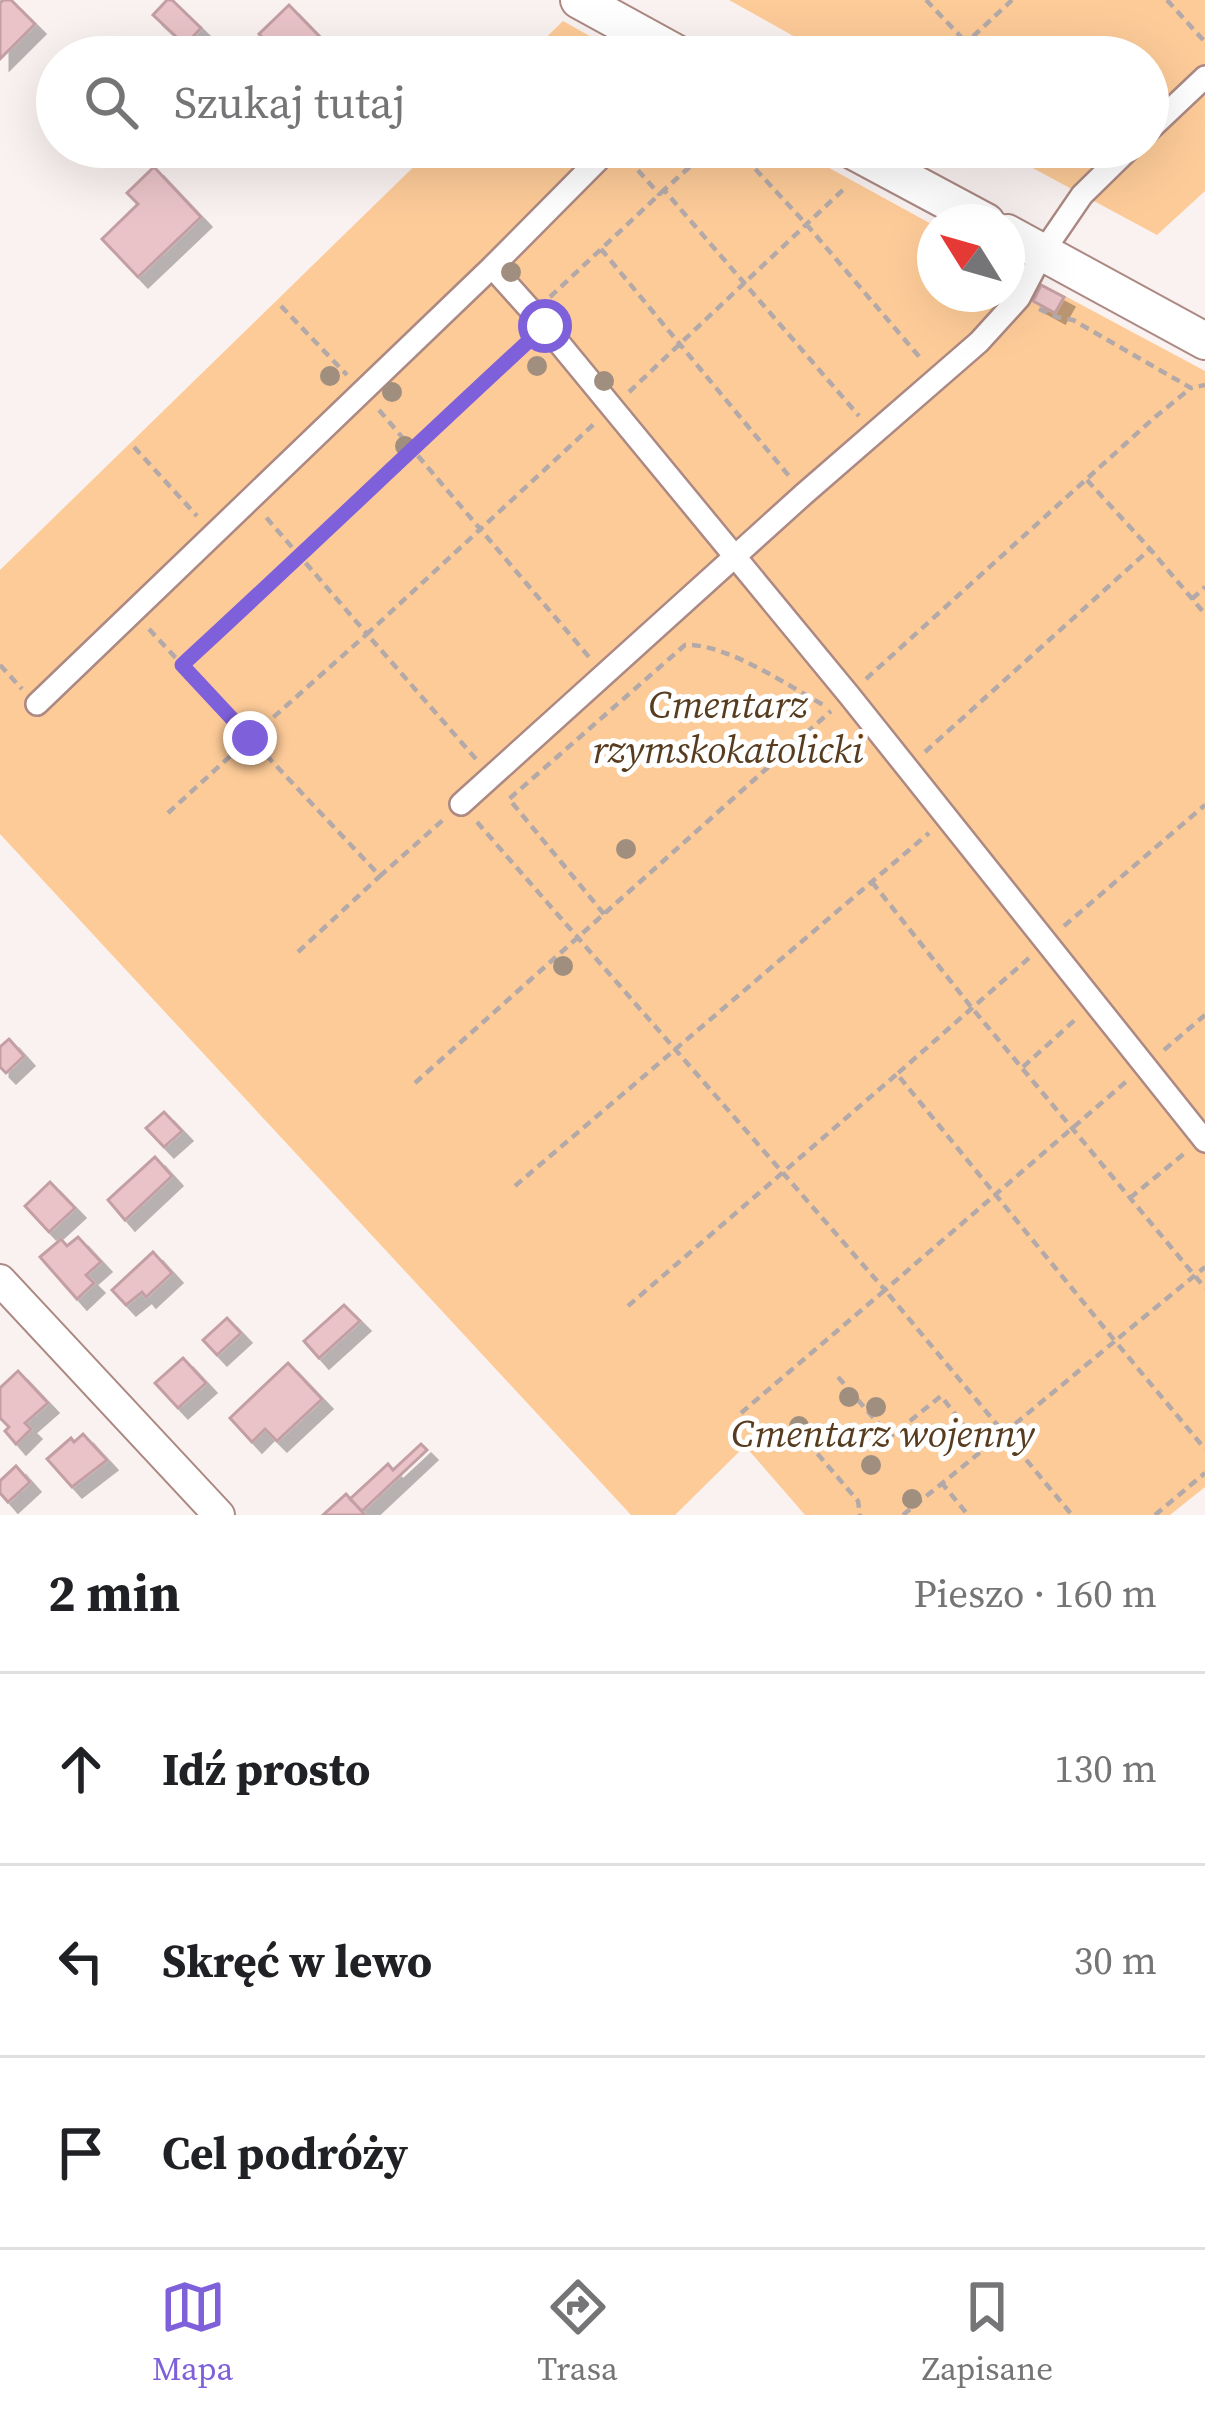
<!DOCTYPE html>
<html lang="pl">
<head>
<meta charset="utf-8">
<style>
	body { margin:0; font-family:"Source Serif 4",serif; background:#f2f2f2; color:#202124 }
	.compass { position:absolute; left:917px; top:204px; width:108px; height:108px; border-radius:50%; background:#fff; box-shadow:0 12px 48px #0002; rotate:307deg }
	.stop { position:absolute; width:36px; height:36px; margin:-27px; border:9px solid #7f60db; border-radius:50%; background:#fff }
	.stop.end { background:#7f60db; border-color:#fff; box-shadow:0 3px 12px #0008 }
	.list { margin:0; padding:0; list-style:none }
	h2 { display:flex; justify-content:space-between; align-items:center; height:156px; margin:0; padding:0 48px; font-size:51px }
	h2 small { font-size:39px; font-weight:400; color:#757577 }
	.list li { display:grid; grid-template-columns:78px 1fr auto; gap:36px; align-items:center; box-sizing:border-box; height:192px; padding:0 48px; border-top:3px solid #e0e0e0 }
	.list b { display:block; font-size:45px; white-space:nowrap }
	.list em { font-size:39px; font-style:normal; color:#757577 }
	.icon { flex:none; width:66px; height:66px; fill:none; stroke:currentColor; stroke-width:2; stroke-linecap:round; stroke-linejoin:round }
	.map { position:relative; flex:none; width:1205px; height:1515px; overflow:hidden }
	.search { position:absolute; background:#fff; box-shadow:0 12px 48px #0002; left:36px; right:36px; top:36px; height:132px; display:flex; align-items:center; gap:30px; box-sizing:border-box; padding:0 42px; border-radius:66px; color:#757577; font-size:45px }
	.sheet { height:732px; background:#fff }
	nav { display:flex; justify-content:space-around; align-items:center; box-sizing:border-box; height:168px; border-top:3px solid #e0e0e0; background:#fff; font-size:33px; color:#757577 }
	nav a { display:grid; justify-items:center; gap:6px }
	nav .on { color:#7f60db }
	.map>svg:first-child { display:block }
	.green { fill:#fdcb98 }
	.building { fill:#e9c3c8; stroke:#c39fa4; stroke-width:3; filter:url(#shadow) }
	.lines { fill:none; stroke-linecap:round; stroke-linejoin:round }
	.pedestrian-casing { stroke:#ac8983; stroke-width:26 }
	.minor-casing { stroke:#ac8983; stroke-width:34 }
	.tertiary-casing { stroke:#ac8983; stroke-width:40 }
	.path { stroke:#b3a9a8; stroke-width:4.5; stroke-dasharray:9 6; stroke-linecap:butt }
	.pedestrian { stroke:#fff; stroke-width:21 }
	.minor { stroke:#fff; stroke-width:30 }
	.tertiary { stroke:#fff; stroke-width:36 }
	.tree { fill:#a08e7e }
	.route { stroke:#7f60db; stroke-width:15 }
	.labels { text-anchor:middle; stroke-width:10; stroke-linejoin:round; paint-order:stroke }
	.park-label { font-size:39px; font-style:italic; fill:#573c1f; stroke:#fff }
</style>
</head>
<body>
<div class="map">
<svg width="1205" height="1515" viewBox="0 0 1205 1515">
	<defs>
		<filter id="shadow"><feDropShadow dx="10" dy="10" stdDeviation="0" flood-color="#0004"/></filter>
	</defs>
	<rect width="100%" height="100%" fill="#faf2f1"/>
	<path class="green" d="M729,0h476v191l-48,44 -163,-88h154v-90h-317z
		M563,21l64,36h-101z
		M434,147h357l144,79v68h72v-29l198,106v1116l-35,28h-365l-60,-69 -70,69h-44l-631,-681v-264z"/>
	<path class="building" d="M3,0h8l24,24 -35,35v-56z
		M167,0h5l29,28 -16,17 -32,-30z
		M289,5l30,31 -21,21h-45l14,-15 -8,-8z
		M154,167l47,50 -63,60 -36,-38 36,-35 -11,-11z
		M1041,285l23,12 -9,16 -22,-12z
		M9,1039l15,17 -18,17 -6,-6v-20z
		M164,1112l18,19 -18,16 -18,-19z
		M155,1157l17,19 -47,44 -17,-20z
		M50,1182l25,26 -26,24 -24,-26z
		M78,1237l23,25 -15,13 8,8 -17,16 -37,-42 21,-18 6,7z
		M153,1252l19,21 -26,24 -4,-5 -16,13 -14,-15z
		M344,1305l16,16 -41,37 -15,-17z
		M227,1318l14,15 -24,22 -14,-15z
		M183,1358l23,25 -28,25 -23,-25z
		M288,1363l34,36 -45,42 -12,-12 -13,13 -22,-24z
		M18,1371l30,32 -23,20 6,6 -15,15 -11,-13 4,-4 -9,-9v-30z
		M83,1434l24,26 -35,27 -25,-28 24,-21 3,4z
		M421,1444l6,6 -65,61 -12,-12 38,-35 5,6z
		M16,1466l14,16 -22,20 -8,-9v-12z
		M346,1494l19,21h-42z"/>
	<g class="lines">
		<defs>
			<path id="pedestrian" d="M1148,131l57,-54
				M492,267l53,59 304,369 356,446
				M37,704l455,-437 119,-120
				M461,804l343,-310 175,-152 40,-44 24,-46 39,-57 49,-48"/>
			<path id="minor" d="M0,1280l219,235"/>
			<path id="tertiary" d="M579,0l104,57
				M846,147l140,75
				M1007,233l198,108"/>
		</defs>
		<use href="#pedestrian" class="pedestrian-casing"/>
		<use href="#minor" class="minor-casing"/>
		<use href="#tertiary" class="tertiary-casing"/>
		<path class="path" d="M926,0l54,57
			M1167,0l38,42
			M710,40l31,17
			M951,57l61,-57
			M712,147l-48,43 195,226
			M735,147l72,78 115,135
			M1062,147l16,18
			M628,159l32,36
			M601,249l188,227
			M550,297l114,-107
			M281,306l66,69
			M1039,309l18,8 16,3 118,68 14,-3
			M629,392l218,-206
			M379,410l210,247
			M134,447l63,69
			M1087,480l63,69
			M1192,599l13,-12
			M149,629l101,109 117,-104 -102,-118
			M0,665l22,24
			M183,665l344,-323
			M866,679l289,-262 36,-29
			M925,752l225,-203 55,65
			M476,759l-109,-125 227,-210
			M168,813l82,-75 130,138 63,-56
			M477,822l408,468 243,-210
			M872,882l100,126 233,280
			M604,914l-95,-115 176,-154c42,-2 105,42 142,62
			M1064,926l141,-121
			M298,952l82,-76
			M1029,958l-132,116 218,267 90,-74
			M1164,1050l41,-35
			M1023,1067l54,-49
			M415,1083l416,-372
			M515,1186l414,-353
			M1130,1198l56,-46
			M628,1306l269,-232
			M838,1377l52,60 51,-41 40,51
			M741,1413l144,-123 119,143 111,-92 90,108
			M798,1431l60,70 2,14
			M941,1482l27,33
			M903,1515l101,-82 68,82
			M1155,1515l50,-42"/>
		<use href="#pedestrian" class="pedestrian"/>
		<use href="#minor" class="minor"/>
		<use href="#tertiary" class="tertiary"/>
	</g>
	<g class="tree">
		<circle cx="511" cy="272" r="10"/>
		<circle cx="537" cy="366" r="10"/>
		<circle cx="330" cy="376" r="10"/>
		<circle cx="604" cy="381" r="10"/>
		<circle cx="392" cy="392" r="10"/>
		<circle cx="405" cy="446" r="10"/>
		<circle cx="626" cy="849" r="10"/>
		<circle cx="563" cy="966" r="10"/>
		<circle cx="849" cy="1397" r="10"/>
		<circle cx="876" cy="1407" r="10"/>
		<circle cx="799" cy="1426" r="10"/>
		<circle cx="871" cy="1465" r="10"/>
		<circle cx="912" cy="1499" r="10"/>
	</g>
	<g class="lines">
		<path class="route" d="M250,738l-68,-73c122,-112 241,-227 363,-339"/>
	</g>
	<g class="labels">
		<g class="park-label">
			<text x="728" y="718">Cmentarz<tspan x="728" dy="45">rzymskokatolicki</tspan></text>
			<text x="883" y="1447">Cmentarz wojenny</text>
		</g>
	</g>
</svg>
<svg class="compass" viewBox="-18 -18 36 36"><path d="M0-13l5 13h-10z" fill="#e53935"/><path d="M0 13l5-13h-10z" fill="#757577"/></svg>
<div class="stop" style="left:545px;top:326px"></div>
<div class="stop end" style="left:250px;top:738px"></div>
<div class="search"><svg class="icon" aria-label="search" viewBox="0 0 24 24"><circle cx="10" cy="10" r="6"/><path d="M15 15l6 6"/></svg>Szukaj tutaj</div>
</div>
<section class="sheet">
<h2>2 min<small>Pieszo · 160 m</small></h2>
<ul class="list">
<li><svg class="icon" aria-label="ahead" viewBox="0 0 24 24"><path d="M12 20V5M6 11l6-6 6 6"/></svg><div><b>Idź prosto</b></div><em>130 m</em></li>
<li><svg class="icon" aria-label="left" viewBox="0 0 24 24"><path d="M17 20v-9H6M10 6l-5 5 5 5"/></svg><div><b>Skręć w lewo</b></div><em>30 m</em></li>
<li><svg class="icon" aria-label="arrive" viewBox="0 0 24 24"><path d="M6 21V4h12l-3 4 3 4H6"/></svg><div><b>Cel podróży</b></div></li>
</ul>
</section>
<nav>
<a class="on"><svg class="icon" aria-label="map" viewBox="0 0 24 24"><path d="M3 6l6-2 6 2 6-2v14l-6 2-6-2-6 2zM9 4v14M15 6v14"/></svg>Mapa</a>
<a><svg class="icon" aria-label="directions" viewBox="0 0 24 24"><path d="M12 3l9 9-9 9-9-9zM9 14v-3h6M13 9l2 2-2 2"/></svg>Trasa</a>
<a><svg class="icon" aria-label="saved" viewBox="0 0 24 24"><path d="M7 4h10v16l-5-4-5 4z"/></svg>Zapisane</a>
</nav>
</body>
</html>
